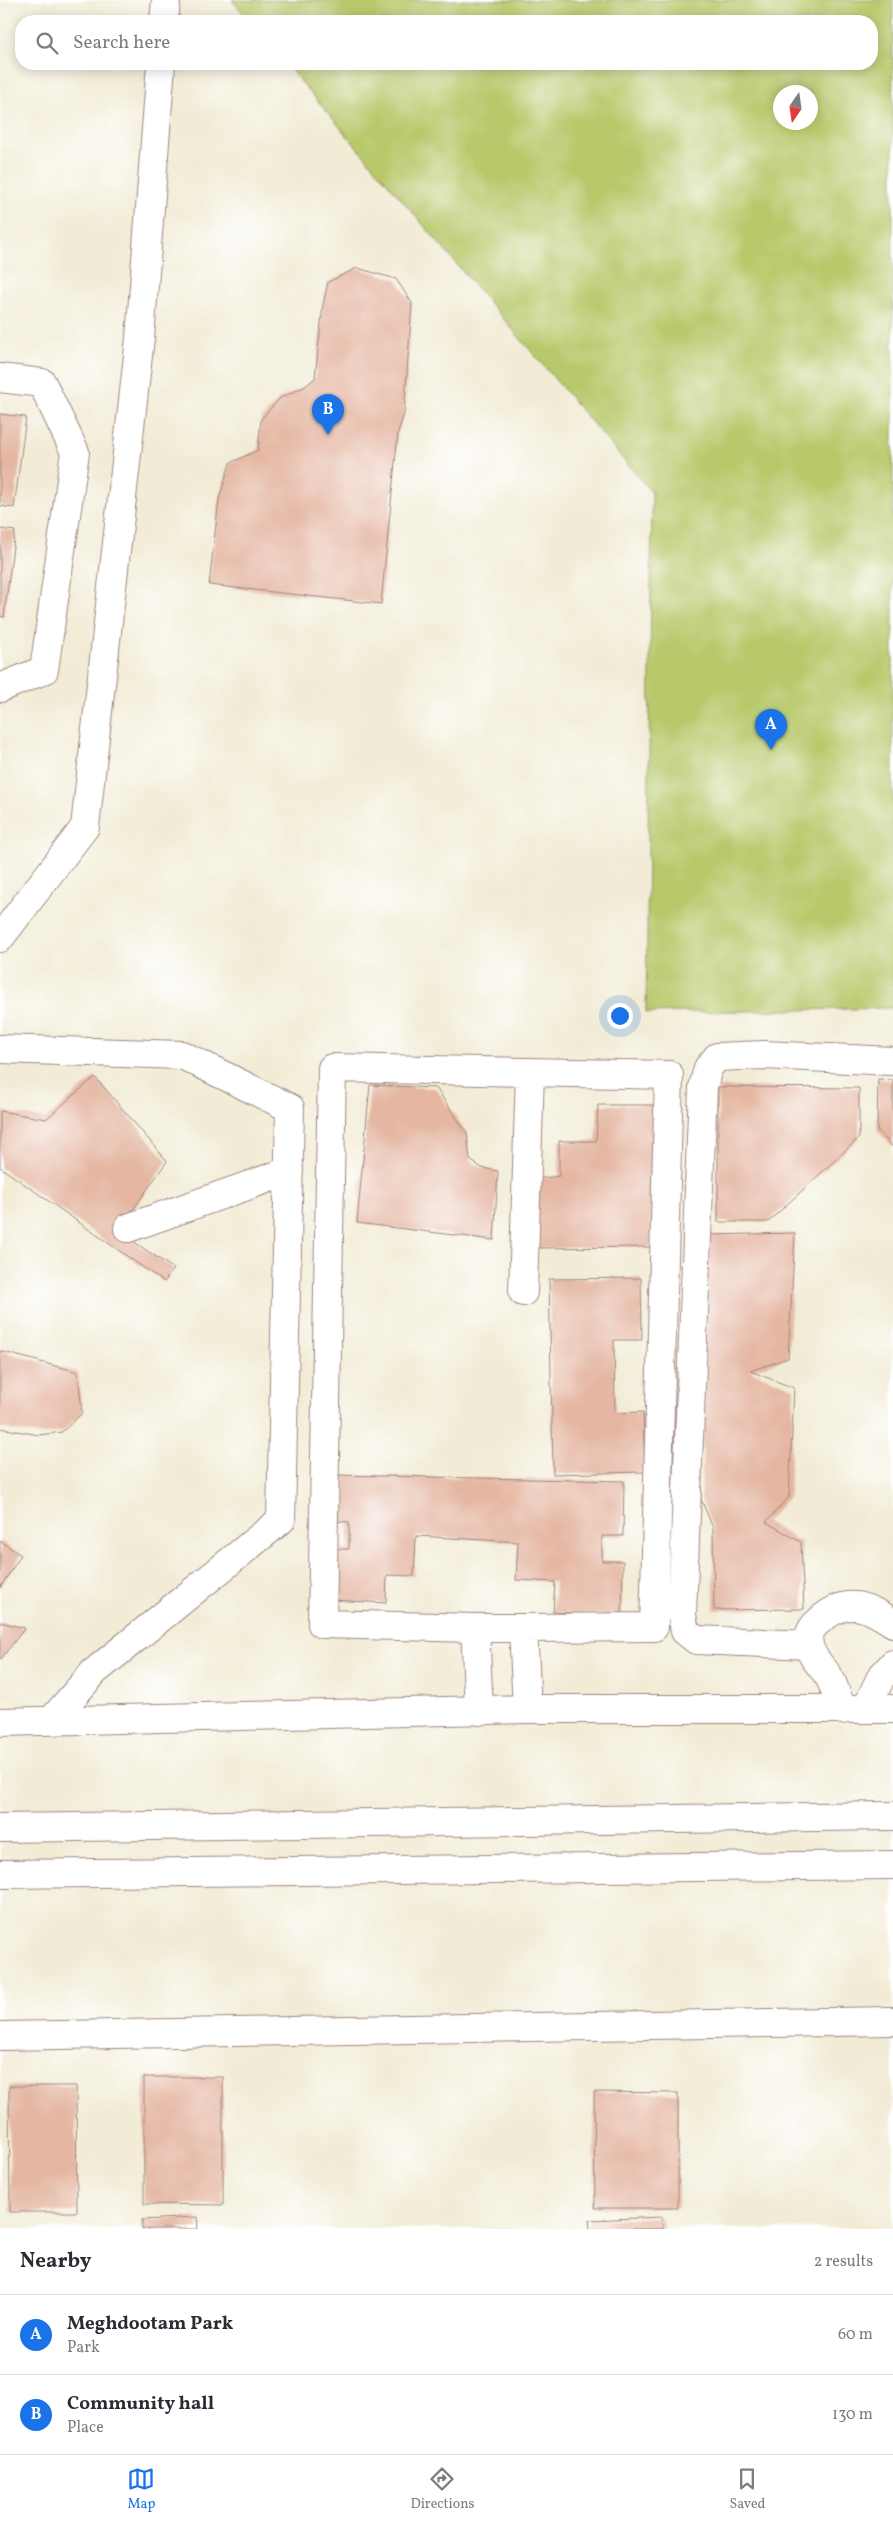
<!DOCTYPE html>
<html lang="en">
<head>
<meta charset="utf-8">
<style>
	body { margin:0; font-family:Vollkorn,serif; background:#f7f7f7; color:#2b2b33 }
	.compass { position:absolute; left:773px; top:85px; width:45px; height:45px; border-radius:50%; background:#fff; box-shadow:0 2px 12px #0003; rotate:193deg }
	.you { position:absolute; left:619px; top:1015px; width:18px; height:18px; margin:-12px; border:4px solid #fff; border-radius:50%; background:#1a73e8; box-shadow:0 0 0 8px #1a73e833 }
	.badge { display:grid; place-items:center; width:32px; height:32px; border-radius:50%; background:#1a73e8; color:#fff; font-size:16px; font-weight:700 }
	.pin { position:absolute; translate:-50% -41px; filter:drop-shadow(0 1px 2px #0008) }
	.pin::after { content:''; position:absolute; top:26px; width:18px; height:15px; background:inherit; clip-path:polygon(0 0,100% 0,50% 100%) }
	.list { margin:0; padding:0; list-style:none }
	h2 { display:flex; justify-content:space-between; align-items:center; height:65px; margin:0; padding:0 20px; font-size:21px }
	h2 small { font-size:16px; font-weight:400; color:#7c7c81 }
	.list li { display:grid; grid-template-columns:32px 1fr auto; gap:15px; align-items:center; box-sizing:border-box; height:80px; padding:0 20px; border-top:1px solid #e1e1e2 }
	.list b { display:block; font-size:19px; white-space:nowrap }
	.list p { margin:0; font-size:16px; white-space:nowrap; color:#7c7c81 }
	.list em { font-size:16px; font-style:normal; color:#7c7c81 }
	.icon { flex:none; width:28px; height:28px; fill:none; stroke:currentColor; stroke-width:2; stroke-linecap:round; stroke-linejoin:round }
	.map { position:relative; flex:none; width:893px; height:2229px; overflow:hidden }
	.search { position:absolute; background:#fff; box-shadow:0 2px 12px #0003; left:15px; right:15px; top:15px; height:55px; display:flex; align-items:center; gap:12px; box-sizing:border-box; padding:0 18px; border-radius:20px; color:#7c7c81; font-size:19px }
	.sheet { height:225px; background:#fff }
	nav { display:flex; justify-content:space-around; align-items:center; box-sizing:border-box; height:70px; border-top:1px solid #e1e1e2; background:#fff; font-size:14px; color:#7c7c81 }
	nav a { display:grid; justify-items:center; gap:2px }
	nav .on { color:#1a73e8 }
	.map>svg:first-child { display:block }
	.green { fill:#b8c96c; stroke:#81744c; fill-rule:evenodd }
	.building { fill:#e5b7a3 }
	.lines { fill:none; stroke-linecap:round; stroke-linejoin:round }
	.minor-casing { stroke:#9e8680; stroke-width:30 }
	.tertiary-casing { stroke:#9e8680; stroke-width:30 }
	.minor { stroke:#fff; stroke-width:28 }
	.tertiary { stroke:#fff; stroke-width:28 }
</style>
</head>
<body>
<div class="map">
<svg width="893" height="2229" viewBox="0 0 893 2229">
	<rect width="100%" height="100%" fill="#fff"/>
	<filter id="ink" filterUnits="userSpaceOnUse"><feTurbulence type="fractalNoise" baseFrequency=".02" numOctaves="2"/><feDisplacementMap in="SourceGraphic" scale="10" xChannelSelector="R" yChannelSelector="G"/><feConvolveMatrix kernelMatrix="1 2 1 2 8 2 1 2 1" color-interpolation-filters="sRGB"/></filter>
	<filter id="wash" filterUnits="userSpaceOnUse"><feTurbulence type="fractalNoise" baseFrequency=".0096" numOctaves="4" result="noise"/><feDisplacementMap in="SourceGraphic" scale="20" xChannelSelector="R" yChannelSelector="G"/><feGaussianBlur stdDeviation="1.12" result="paint"/><feColorMatrix in="noise" values="0 0 0 0 0 0 0 0 0 0 0 0 0 0 0 0 0 1.4 0 .05"/><feComposite in="paint" operator="in"/></filter>
	<g filter="url(#wash)">
		<rect width="100%" height="100%" fill="#f2ecd6"/>
		<path class="green" d="M232,0h661v1008l-247,5 6,-520 -366,-429h586v-43h-622zM780,92h30v30h-30z"/>
		<g id="blocks">
			<path class="building" d="M357,268l39,11 16,24 -8,111 -6,18 -17,172 -172,-19 10,-86 11,-36 28,-13 3,-31 19,-21 24,-11 11,-9 8,-73 5,-23z
				M0,414l26,3 -12,91 -14,-2z
				M0,529l15,2 -11,86 -4,-1z
				M95,1077l72,84 -49,70 56,38 -10,13 -164,-115v-56l46,8z
				M878,1079l15,1v67l-16,-17z
				M370,1085l66,3 31,45 3,27 12,8 16,3 -4,69 -137,-17z
				M718,1087l141,1v50l-91,84h-50z
				M598,1105h56l-3,142 -117,1 2,-69 23,-3v-35h37z
				M795,1233l-7,125 -38,13 44,17 -5,109 -23,25 35,20 3,67 -90,1 -1,-82 -12,-29 9,-264z
				M641,1278l1,62h-28l1,73 28,-1 2,60 -92,2 -4,-195z
				M0,1351l78,21 4,41 -20,19 -23,3 -39,-7z
				M334,1475l290,6 -1,55h-21v25h21l-1,55 -69,-4 2,-30 -39,-2 2,-38 -102,-6 -2,40 -27,-1 -1,28 -55,-3 2,-51h16v-27l-16,-1z
				M0,1541l21,14 -21,33z
				M0,1622l25,6 -25,32z
				M144,2077h79v128l-79,-1z
				M9,2086h67l1,126h-67z
				M594,2092l84,1v115h-83z
				M197,2217l1,12h-56v-9z
				M662,2217l1,12h-73l-1,-9z"/>
		</g>
	</g>
	<g filter="url(#ink)">
		<use href="#blocks" fill-opacity="0" stroke="#9e8680" stroke-width="1"/>
		<g class="lines">
			<defs>
				<path id="minor" d="M164,21l2,-21
					M0,378l42,5 33,69 -31,218 -44,18
					M0,938l85,-111 55,-489 21,-274
					M0,1049l182,6 108,53 -9,412 -187,152 -42,48
					M128,1228l161,-57
					M523,1292l7,-220
					M475,1628h48
					M809,1645l-113,-5 -11,-9 -3,-16 21,-528 5,-19 9,-11 47,-2 129,6
					M866,1709l15,-32 12,-13
					M842,1710c-4,-11 -7,-23 -13,-33 -6,-10 -18,-19 -20,-32 -2,-9 3,-18 9,-23 27,-25 47,-18 75,1
					M479,1711l-4,-83 -153,-4 10,-556 337,7 -15,552 -131,1 4,81
					M0,1722l527,-13h366
					M0,2036l893,-15"/>
				<path id="tertiary" d="M0,1828l893,-12
					M0,1874l893,-9"/>
			</defs>
			<use href="#minor" class="minor-casing"/>
			<use href="#tertiary" class="tertiary-casing"/>
			<use href="#minor" class="minor"/>
			<use href="#tertiary" class="tertiary"/>
		</g>
	</g>
</svg>
<svg class="compass" viewBox="-18 -18 36 36"><path d="M0-13l5 13h-10z" fill="#e53935"/><path d="M0 13l5-13h-10z" fill="#7c7c81"/></svg>
<div class="you"></div>
<div class="pin badge" style="left:771px;top:750px">A</div>
<div class="pin badge" style="left:328px;top:435px">B</div>
<div class="search"><svg class="icon" aria-label="search" viewBox="0 0 24 24"><circle cx="10" cy="10" r="6"/><path d="M15 15l6 6"/></svg>Search here</div>
</div>
<section class="sheet">
<h2>Nearby<small>2 results</small></h2>
<ul class="list">
<li><span class="badge">A</span><div><b>Meghdootam Park</b><p>Park</p></div><em>60 m</em></li>
<li><span class="badge">B</span><div><b>Community hall</b><p>Place</p></div><em>130 m</em></li>
</ul>
</section>
<nav>
<a class="on"><svg class="icon" aria-label="map" viewBox="0 0 24 24"><path d="M3 6l6-2 6 2 6-2v14l-6 2-6-2-6 2zM9 4v14M15 6v14"/></svg>Map</a>
<a><svg class="icon" aria-label="directions" viewBox="0 0 24 24"><path d="M12 3l9 9-9 9-9-9zM9 14v-3h6M13 9l2 2-2 2"/></svg>Directions</a>
<a><svg class="icon" aria-label="saved" viewBox="0 0 24 24"><path d="M7 4h10v16l-5-4-5 4z"/></svg>Saved</a>
</nav>
</body>
</html>
